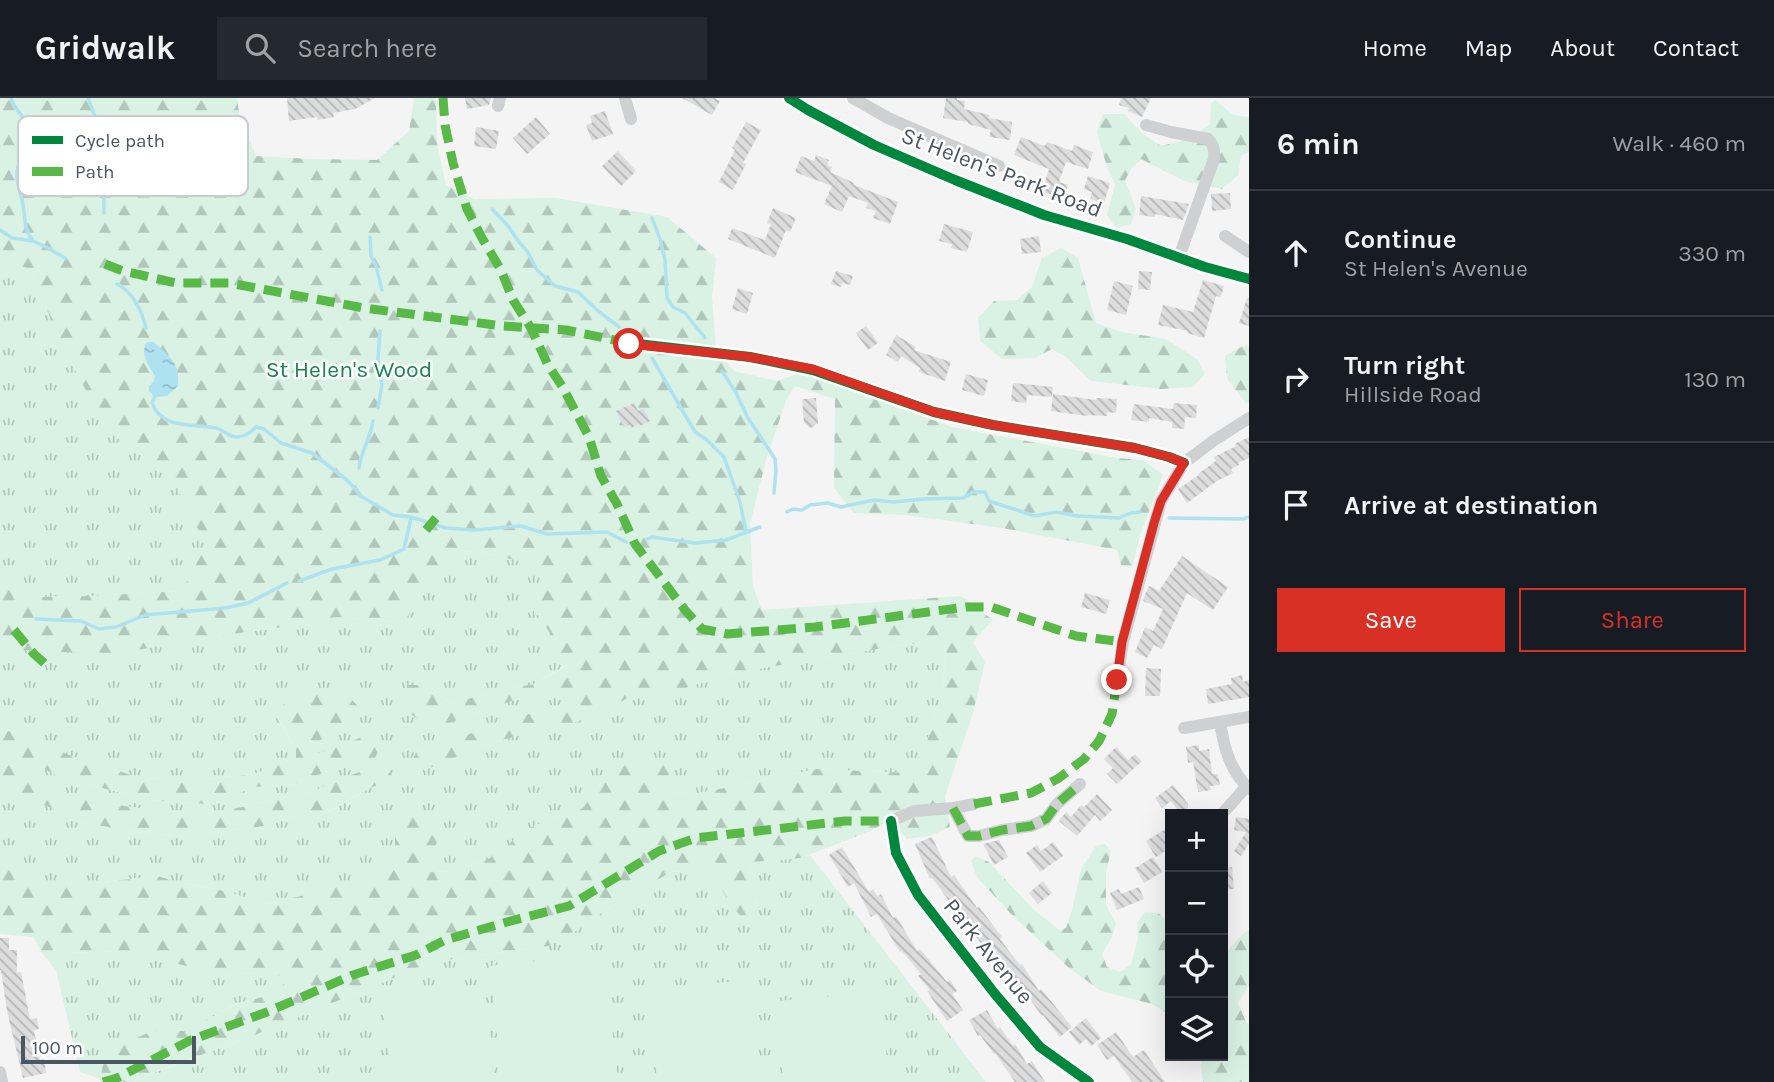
<!DOCTYPE html>
<html lang="en">
<head>
<meta charset="utf-8">
<style>
	body { margin:0; font-family:Karla,sans-serif; background:#242831; color:#f1f3f6 }
	.controls { position:absolute; right:21px; bottom:21px; display:grid; overflow:hidden; border-radius:0px; box-shadow:0 7px 28px #0002 }
	.controls button { width:63px; height:63px; display:grid; place-items:center; padding:0; border:0; border-bottom:2px solid #363941; background:#171b24; color:#f1f3f6; font:35px sans-serif }
	.scale { position:absolute; left:21px; bottom:18px; width:175px; box-sizing:border-box; padding-left:7px; border:4px solid #4a5661; border-top:0; font-size:19px; line-height:24px; white-space:nowrap; color:#4a5661; -webkit-text-stroke:5px #fff; paint-order:stroke }
	.stop { position:absolute; width:21px; height:21px; margin:-16px; border:5px solid #d93025; border-radius:50%; background:#fff }
	.stop.end { background:#d93025; border-color:#fff; box-shadow:0 2px 7px #0008 }
	.list { margin:0; padding:0; list-style:none }
	h2 { display:flex; justify-content:space-between; align-items:center; height:91px; margin:0; padding:0 28px; font-size:30px }
	h2 small { font-size:23px; font-weight:400; color:#9ea1a6 }
	.list li { display:grid; grid-template-columns:46px 1fr auto; gap:21px; align-items:center; box-sizing:border-box; height:126px; padding:0 28px; border-top:2px solid #363941 }
	.list b { display:block; font-size:26px; white-space:nowrap }
	.list p { margin:0; font-size:23px; white-space:nowrap; color:#9ea1a6 }
	.list em { font-size:23px; font-style:normal; color:#9ea1a6 }
	.actions { display:flex; gap:14px; padding:21px 28px }
	.actions a { flex:1; padding:16px 0; border:2px solid #d93025; border-radius:0px; text-align:center; font-size:24px; color:#d93025 }
	.actions .main { background:#d93025; color:#fff }
	.icon { flex:none; width:38px; height:38px; fill:none; stroke:currentColor; stroke-width:2; stroke-linecap:round; stroke-linejoin:round }
	.map { position:relative; flex:none; width:1249px; height:984px; overflow:hidden }
	header { display:flex; align-items:center; gap:42px; box-sizing:border-box; height:98px; padding:0 35px; background:#171b24; border-bottom:2px solid #363941 }
	header strong { font-size:33px }
	nav { display:flex; gap:38px; margin-inline-start:auto; font-size:24px }
	.search { width:490px; height:63px; background:#242831; display:flex; align-items:center; gap:18px; box-sizing:border-box; padding:0 24px; border-radius:0px; color:#9ea1a6; font-size:26px }
	main { display:flex }
	aside { flex:1; background:#171b24 }
	.map>svg:first-child { display:block }
	.grass { fill:url(#grass-tufts) }
	.forest { fill:url(#forest-firs) }
	.garden { fill:#d9f2e3 }
	.water { fill:url(#water-ripples) }
	.lines { fill:none; stroke-linecap:round; stroke-linejoin:round }
	.stream { stroke:#aee2f0; stroke-width:3.5 }
	.building { fill:url(#building-back-hatch) }
	.minor { stroke:#ced0d2; stroke-width:12 }
	.quiet { stroke:#58b947; stroke-width:9; stroke-dasharray:18 9; stroke-linecap:butt }
	.cycleway-casing { stroke:#fff; stroke-width:15 }
	.cycleway { stroke:#00873e; stroke-width:10 }
	.route { stroke:#d93025; stroke-width:9 }
	.labels { text-anchor:middle; stroke-width:5; stroke-linejoin:round; paint-order:stroke }
	.street-label { font-size:23px; fill:#4a5661; stroke:#fff }
	.park-label { font-size:23px; fill:#17864f; stroke:#fff }
	.key { fill:#fff; stroke:#c9ccd0; stroke-width:2 }
	.key-label { font-size:19px; fill:#4a5661 }
</style>
</head>
<body>
<header>
<strong>Gridwalk</strong>
<div class="search"><svg class="icon" aria-label="search" viewBox="0 0 24 24"><circle cx="10" cy="10" r="6"/><path d="M15 15l6 6"/></svg>Search here</div>
<nav><a>Home</a><a>Map</a><a>About</a><a>Contact</a></nav>
</header>
<main>
<div class="map">
<svg width="1249" height="984" viewBox="0 0 1249 984">
	<defs>
		<pattern id="grass-tufts" width="24" height="20" patternUnits="userSpaceOnUse" patternTransform="scale(1.75)"><rect width="24" height="20" fill="#d9f2e3"/><path d="M3 7l-1-3M5 7V3M7 7l1-3M15 17l-1-3M17 17v-4M19 17l1-3" fill="none" stroke="#b2c7bb"/></pattern>
		<pattern id="forest-firs" width="22" height="20" patternUnits="userSpaceOnUse" patternTransform="scale(1.75)"><rect width="22" height="20" fill="#d9f2e3"/><path d="M5 1l3.5 6h-7zM16 11l3.5 6h-7z" fill="#b2c7bb"/></pattern>
		<pattern id="water-ripples" width="26" height="14" patternUnits="userSpaceOnUse" patternTransform="scale(1.75)"><rect width="26" height="14" fill="#aee2f0"/><path d="M2 4q2-2 4 0t4 0M15 11q2-2 4 0t4 0" fill="none" stroke="#90bac6"/></pattern>
		<pattern id="building-back-hatch" width="6" height="6" patternUnits="userSpaceOnUse" patternTransform="scale(1.75)"><rect width="6" height="6" fill="#ddddde"/><path d="M-1 5l2 2M0 0l6 6M5-1l2 2" fill="none" stroke="#b5b6b7"/></pattern>
	</defs>
	<rect width="100%" height="100%" fill="#f4f4f4"/>
	<path class="grass" d="M0,163l31,8 27,69 49,92 66,49 33,66 -24,46 -90,5 -71,1 -21,-37z
		M452,452l32,3 59,13 -9,48 4,1 21,32 -9,7 18,10 -34,20 -28,5 -54,14 -10,-5 -13,-13 3,44 82,-29 33,-8 6,5 17,-5v6l-18,11 -32,7 -34,15 -21,4 -29,12 -20,5 1,20 24,-8 34,-16 55,-16 24,-2 53,-20 26,-15 13,6 82,-27 180,-30 38,-2 -3,47 -16,52 -15,32 -96,-4 -121,25 -31,-1 6,-23 -69,12 -18,26 -52,19 -41,31 -36,13 -24,1 -7,-12 14,-17 -42,-23 1,49 -37,12 -90,23 -53,-15 -40,-7 -18,-6 -56,6 -56,3 -46,-22v-77l49,21 20,13 73,13 50,3 72,-10 29,-9 36,-5 37,-22 25,-11 -2,-10 -13,-2 -38,12 -25,13 -105,22h-29l-68,-10 -46,-9 -49,-20 -4,-11 16,-3 34,17 88,22 57,4 48,-17 40,-3 38,-15 -4,-19 -21,6 1,-12 11,-5 -44,-23 20,33 1,9 -43,16 -59,6 -54,-2 -62,-19 -48,-20 -31,-11v-78l194,-11 83,-11 60,-11 68,6 21,-43z
		M810,757l176,227h-851l3,-3 112,-42 182,-75 116,-16 17,-8 39,-27 67,-39 40,-4 19,37 28,8 -7,-25 -1,-26 51,-4z
		M129,853l91,24 55,-3 11,10 -8,11 -43,11 -49,28 -33,-1 -49,27 -3,21 -21,-7 -24,-102 9,-17z"/>
	<path class="forest" d="M0,0h237l3,20 16,38 55,3 66,1 32,-29 5,-33h22l1,45 9,42 28,14 82,-1 111,19 49,41 -4,39 4,51 18,23 43,10 24,-8 151,54 165,31 26,2 20,15 -23,60 -8,33 -11,-3 -4,-15 -115,-22 -97,-13 -51,-2 -20,-25 1,-89 -40,-13 -8,12 -21,62 -16,64 3,63 9,23 199,-14 32,24 -20,22 12,20 -12,51 -28,83 5,31 -21,9 -23,3 -13,-20 -23,12 -69,27 -51,4 1,26 7,25 -9,11 -19,-19 -19,-37 -40,4 -67,39 -39,27 -17,8 -116,16 -182,75 -90,33 -22,9 -3,3h-35l4,-24 22,-16 27,-11h33l50,-27 41,-11 8,-11 -10,-10 -55,3 -91,-24 -64,2 -9,17 -14,-17 -9,-16 -33,-3v-71l46,22 56,-3 56,-6 22,7 36,6 53,15 90,-23 36,-12v-49c20,-10 30,-1 46,11l-4,12 -13,17 6,12 24,-1 36,-13 41,-31 52,-19 18,-26 20,-19 44,-5 5,12 -5,23 30,1 121,-25 95,4 16,-32 16,-52 3,-46 -38,1 -180,30 -82,27 -13,-6 -26,15 -53,20 -24,2 -55,16 -34,16 -24,8 -6,-7 5,-13 20,-5 29,-12 21,-4 34,-15 32,-7 18,-11v-6l-17,5 -6,-5 -33,8 -82,29 -30,-21 7,-23h20l13,13 10,5 54,-14 28,-5 34,-19 -19,-11 10,-7 -21,-32h-4l8,-49 -58,-13 -31,-3 -27,30 -21,43 -68,-6 -60,11 -83,11 -82,16 -84,-5h-28v-90l21,37 71,-1 90,-5 24,-46 -33,-66 -66,-49 -49,-92 -27,-69 -31,-8z
		M1215,2l18,15 16,2v35l-8,4 -3,19 -16,14 -38,-8 -43,-22 -9,9 -7,12 11,29 -5,15 -15,4 -9,-13 8,-30 -8,-18 -10,-35 6,-18h21l19,20 18,12 28,-7 21,-15 1,-20z
		M1061,150l17,10 18,65 26,9 44,7 32,21 7,14 -12,13 -32,2 -70,-8 -25,-24 -14,-8 -17,9 -33,1 -22,-18 -2,-23 16,-17 23,-1 15,-13 10,-29z
		M1249,247v57l-3,1 -19,-24 -2,-23 18,-10z
		M291,596l56,1 12,12 -3,20 -47,17 -1,12 21,-6 38,-15 16,6 -8,17 -42,11 -38,15 -40,3 -48,17 -57,-4 -88,-22 -34,-17 -16,4 4,10 49,20 46,9 68,10h29l105,-22 25,-13 38,-12 13,1 2,11 -25,11 -38,22 -35,5 -29,9 -72,10 -50,-3 -73,-13 -20,-13 -49,-21v-58l31,11 48,20 62,19 54,2 59,-6 42,-16v-9l-20,-34z
		M1105,746l6,7 -5,21v33l10,18 -4,14 -10,17 5,13 13,5 11,-8 7,-25 -1,-16 8,-11 13,1 12,10v92l-18,-11 -51,-13 -33,-24 -57,-53 -34,-37 -6,-16 4,-5 14,6 46,49 25,19 6,-2 6,-18 9,-41 15,-23z
		M1249,832v55l-11,18 8,19 3,2v58h-46l-2,-17 2,-9h20v-105h4l19,-20z"/>
	<path class="garden" d="M604,856l14,128h-116l-12,-116z
		M753,882l8,102h-104l-7,-94z
		M484,888l10,96h-103l-9,-85z
		M881,894l8,90h-106l-7,-81z"/>
	<path class="water" d="M147,244h7c16,15 26,20 24,44l-11,10 -12,1 -6,-6v-5l4,-4 2,-6c-6,-11 -16,-22 -8,-34z"/>
	<g class="lines">
		<path class="stream" d="M11,0c3,12 17,21 18,33 2,14 -8,23 -11,36 -3,12 1,20 4,32 4,15 0,29 11,42
			M88,0l15,39 1,76
			M492,111l17,18 9,14 9,10 10,19 18,16 23,6 20,19 21,16
			M652,120l8,21 5,21 2,38 6,9 12,6 20,25
			M0,132l12,8 21,3 13,6 19,11
			M370,139l1,19 5,10 6,24
			M117,186c16,8 25,27 29,44
			M652,260l43,74 12,8 17,17 16,45 6,30
			M722,273l14,22 12,25 27,41 1,11 -2,23
			M156,296l-4,9c10,27 41,20 64,25 8,2 13,9 20,9 9,0 14,-4 20,-10l8,2 17,14 31,10 36,28 14,16 31,18 18,2 35,11 28,2 47,-4 26,8 60,-2 19,10
			M378,310l4,-24 -3,-12 -1,-14 2,-27
			M359,370c2,-17 12,-31 14,-47
			M787,414l6,-3 9,1 8,-5 18,-2 13,4 33,-7 20,2 29,-3 40,-1 10,-6h12l4,9 46,15 21,-4 22,4 41,2 12,-5 9,-1
			M1169,420l74,1 6,-2
			M647,441l5,-2 43,6 31,-3 34,-13
			M299,483l33,-12 48,-9 24,-11 7,-31
			M36,521l45,2 18,8 17,-2 29,-12 80,-7 23,-5 39,-20"/>
	</g>
	<path class="building" d="M287,0h88l-20,11 -22,4 1,4 -16,3 -1,-3 -28,4z
		M465,0h26l-2,7 -22,4z
		M682,0h32l6,3 -8,14z
		M946,0h11v2l8,1 -1,8 26,6 -1,3 23,4 -2,18 -21,-3 2,-7 -23,-6v-2l-25,-4z
		M1121,0h30l-9,19 -14,-6 1,-3 -10,-3z
		M605,13l8,23 -21,7 -6,-16 6,-2 -2,-7z
		M536,19l14,17 -23,20 -14,-16z
		M746,24l15,8 -18,33 3,1 -13,26 -14,-8 16,-32 -3,-2z
		M476,29l23,4 -3,18 -22,-3z
		M1021,39l24,9 2,-4 25,9 2,-6 19,7 -5,17 -22,-7 -7,20 9,3 -4,14 -22,-7 7,-23 -35,-14z
		M618,53l18,20 -15,15 -19,-20z
		M816,57l13,5 -2,5 5,2 -2,5 24,11v2l44,17 -8,22 -17,-6 3,-7 -10,-3 2,-5 -19,-7 -7,16 -18,-8 8,-18 -37,-14 6,-16 13,5z
		M1088,78l22,7 -6,21 -14,-5 2,-7 -8,-3z
		M1230,95l1,16 -19,2 -1,-17z
		M1141,98l48,8 -6,16 -28,-6v3l-16,-2z
		M773,110l23,10 -6,14 -4,-2 -11,28 -47,-19 4,-11 33,12 6,-16 -4,-1z
		M944,126l29,8 -6,20 -16,-4 1,-4 -13,-3z
		M1039,138l2,16 -19,2 -2,-15z
		M836,173l17,5 -3,9 -8,-2 -1,4 -10,-3z
		M1139,173l13,1 -2,18 -12,-1z
		M1203,182l21,6 -3,11 -5,-1 -12,42 -17,-5 1,-2 -30,-6 5,-20 30,7z
		M1114,183l19,5 -7,29 -19,-5z
		M738,190l15,5 -6,21 -15,-5z
		M1247,200h2v28l-10,-3z
		M866,228l12,17 -10,7 -12,-17z
		M896,237l20,12 -2,3 37,12 -6,19 -26,-9 1,-4 -19,-12 -3,6 -12,-7z
		M966,276l22,6 -4,16 -22,-6z
		M1013,285l40,4 -1,10 -25,-2 -1,8 -15,-2z
		M1053,296l43,6 1,-2 20,1 -1,14 -9,-1v4l-19,-1 -1,1 -36,-5z
		M816,300l2,25 -5,4 -3,1 -6,-5 -2,-24z
		M634,305l4,8 6,-3 6,13 -10,5 -1,-2 -8,4 -2,-4 -5,3 -8,-16z
		M1174,305l23,2 -1,13 -11,-1 -1,12 -12,-1v-6l-23,-4v4l-18,-2 3,-16 39,5z
		M1249,339v21l-11,5 1,2 -8,4 2,4 -16,8 -30,22 -9,-14 21,-14 -1,-1 18,-13 -2,-4 22,-11 -1,-2z
		M1182,458l46,31 -15,23 -26,-17 -25,56 -8,-4 -7,13 -12,-6 10,-25 8,4 10,-22 -20,-8 1,-4 5,-11 10,5z
		M1085,495l25,7 -4,14 -25,-7z
		M1146,570l15,1 -1,27h-15z
		M1242,577l1,7 6,-2v17l-41,7 -2,-15 26,-5 -1,-6z
		M1199,647v6l10,-2 3,25h6l2,11 -10,1 1,4 -13,2 -5,-30 -5,1 -2,-16z
		M1116,649l12,13 7,-6 7,7 -25,23 -10,-10 6,-6 -9,-9z
		M1173,687l15,19v4l-7,6 -10,-13 -9,7 -7,-10z
		M1097,696l15,16 -12,11 -5,-6 -18,21 -18,-15 7,-9 5,5 10,-12 3,2z
		M1236,719l13,2v25l-8,12 -7,-5 12,-19 -12,-2z
		M1164,732l5,9 -3,2 4,7 -14,9 -10,-16z
		M932,739l19,40 3,-2 23,33 2,-1 23,30 -2,2 20,26 2,-1 17,27 2,-2 31,38 -12,10 -17,-22 -1,1 -19,-26 -2,1 -14,-23 -3,2 -17,-22 -1,2 -54,-72 -2,1 -15,-35z
		M999,742l9,17 -14,8 -11,-21z
		M1053,744l10,14 -23,16 -14,-19 11,-8 4,6z
		M842,749l27,45 4,-3 4,7 4,-2 12,24 3,-2 21,35 3,-2 27,33 3,-2 7,11 -5,3 11,16 -16,11 -20,-30 3,-1 -12,-14 3,-2 -19,-23 -2,1 -23,-38 -6,3 -17,-34 -6,4 -19,-32z
		M1153,759l9,15 -18,11 -9,-15z
		M1232,769l2,22 -11,1v-22z
		M1043,783l9,12 -14,11 -9,-11z
		M1139,789l5,12 -27,11 -7,-17 9,-4 2,5z
		M0,840h9v12h8v23l4,-1 9,47 7,-1 2,11 -5,1 6,30 4,-1 2,14 -23,5 -16,-67 -6,-41h-1z
		M987,912l11,19 2,-2 13,19 2,-2 12,20 5,-3 13,21h-30l-20,-29 -1,1 -14,-19 -2,1 -9,-16z
		M1086,920l15,20 -10,8 -5,-7 -7,6 -10,-13z
		M1116,934l17,25 11,-7 21,32h-33l-18,-26 -7,4 -10,-15z"/>
	<g class="lines">
		<path class="minor" d="M625,0l6,21
			M789,0l19,12 66,35 81,35 89,35 83,24 78,28 44,12
			M853,0l35,20 111,48
			M498,8l2,-8
			M1146,27l25,7 37,7c6,6 7,12 6,20l-35,98
			M1225,138l24,16
			M629,245l121,14 63,13 121,42 59,13 142,23 34,9 15,6
			M1117,582l6,-38 38,-141 23,-38 29,-22 36,-23
			M1220,624c4,26 10,48 29,67
			M1184,630l65,-11
			M974,706l-21,4 -39,3 -23,10 5,32 22,42 77,99 45,53 49,35
			M953,710l15,28h11l23,-6 29,-4 15,-7 11,-15 23,-20
			M1222,716l24,-27
			M0,974l2,10"/>
		<path class="quiet" d="M443,0l2,27 8,38 14,46 15,29 19,32 12,30 18,28 17,37 14,21 27,51 12,39 16,28 18,40 50,66 17,19 25,5 88,-7 151,-20h25l85,29 47,6
			M105,166l18,7 53,12h53l135,25 139,18 63,4 63,13
			M426,432l10,-12
			M14,532l20,24 17,15
			M974,706l57,-11 28,-15 25,-19 15,-18 13,-27 5,-34
			M953,710l15,28h11l23,-6 29,-4 15,-7 11,-15 23,-20
			M103,984l14,-4 74,-38 76,-28 86,-37 63,-20 29,-15 62,-18 62,-16 90,-55 37,-13 149,-17h46"/>
		<defs>
			<path id="cycleway" d="M789,0l19,12 66,35 81,35 89,35 83,24 78,28 44,12
				M629,245l121,14 63,13 121,42 59,13 142,23 34,9 15,6
				M891,723l5,32 22,42 77,99 45,53 49,35"/>
		</defs>
		<use href="#cycleway" class="cycleway-casing"/>
		<use href="#cycleway" class="cycleway"/>
	</g>
	<g class="lines">
		<path class="route" d="M629,246l121,13 63,12 121,43 59,13 142,23 34,9 15,6 -23,38 -7,22 -32,119 -5,38"/>
	</g>
	<g class="labels">
		<g class="street-label">
			<text transform="translate(1002 74) rotate(21)" y="8">St Helen's Park Road</text>
			<text transform="translate(989 853) rotate(51)" y="8">Park Avenue</text>
		</g>
		<g class="park-label">
			<text x="349" y="279">St Helen's Wood</text>
		</g>
	</g>
	<rect x="18" y="18" width="230" height="80" rx="10" class="key"/>
	<rect x="32" y="38" width="31" height="8" fill="#00873e"/>
	<rect x="32" y="69" width="31" height="9" fill="#58b947"/>
	<g class="key-label">
		<text x="75" y="49">Cycle path</text>
		<text x="75" y="80">Path</text>
	</g>
</svg>
<div class="controls">
<button>+</button>
<button>−</button>
<button><svg class="icon" aria-label="locate" viewBox="0 0 24 24"><circle cx="12" cy="12" r="6"/><path d="M12 2v4M12 18v4M2 12h4M18 12h4"/></svg></button>
<button><svg class="icon" aria-label="layers" viewBox="0 0 24 24"><path d="M12 4l9 5-9 5-9-5zM3 14l9 5 9-5"/></svg></button>
</div>
<div class="scale">100 m</div>
<div class="stop" style="left:629px;top:246px"></div>
<div class="stop end" style="left:1117px;top:582px"></div>
</div>
<aside>
<h2>6 min<small>Walk · 460 m</small></h2>
<ul class="list">
<li><svg class="icon" aria-label="ahead" viewBox="0 0 24 24"><path d="M12 20V5M6 11l6-6 6 6"/></svg><div><b>Continue</b><p>St Helen's Avenue</p></div><em>330 m</em></li>
<li><svg class="icon" aria-label="right" viewBox="0 0 24 24"><path d="M7 20v-9h11M14 6l5 5-5 5"/></svg><div><b>Turn right</b><p>Hillside Road</p></div><em>130 m</em></li>
<li><svg class="icon" aria-label="arrive" viewBox="0 0 24 24"><path d="M6 21V4h12l-3 4 3 4H6"/></svg><div><b>Arrive at destination</b></div></li>
</ul>
<div class="actions"><a class="main">Save</a><a>Share</a></div>
</aside>
</main>
</body>
</html>
